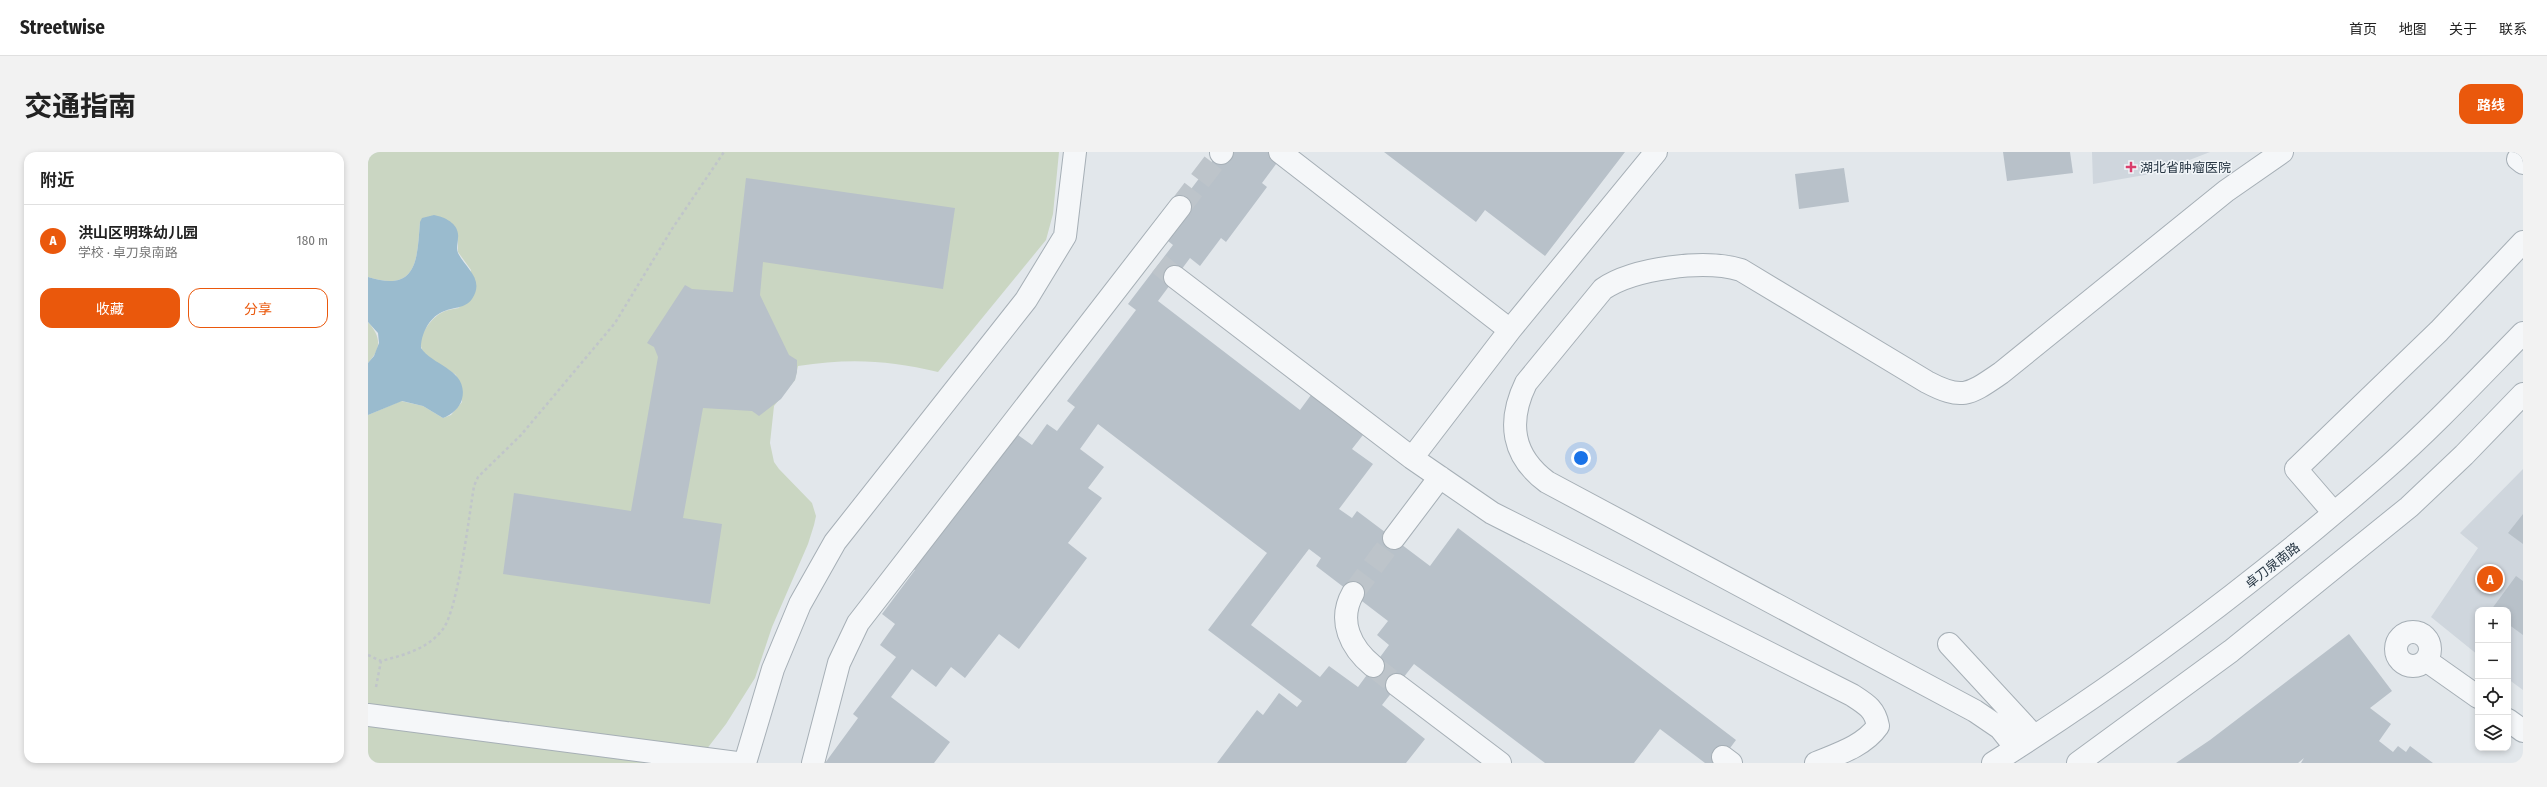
<!DOCTYPE html>
<html lang="zh">
<head>
<meta charset="utf-8">
<style>
	body { margin:0; font-family:"Fira Sans Condensed","Noto Sans SC",sans-serif; background:#f2f2f2; color:#222 }
	.controls { position:absolute; right:12px; bottom:12px; display:grid; overflow:hidden; border-radius:8px; box-shadow:0 2px 6px #0003 }
	.controls button { width:36px; height:36px; display:grid; place-items:center; padding:0; border:0; border-bottom:1px solid #e0e0e0; background:#fff; color:#222; font:20px sans-serif }
	.you { position:absolute; left:1213px; top:306px; width:14px; height:14px; margin:-10px; border:3px solid #fff; border-radius:50%; background:#1a73e8; box-shadow:0 0 0 6px #1a73e833 }
	.badge { display:grid; place-items:center; width:26px; height:26px; border-radius:50%; background:#ea580c; color:#fff; font-size:13px; font-weight:700 }
	.pin { position:absolute; translate:-50% -50%; border:2px solid #fff; box-shadow:0 1px 4px #0006 }
	.list { margin:0; padding:0; list-style:none }
	h2 { display:flex; justify-content:space-between; align-items:center; height:52px; margin:0; padding:0 16px; font-size:17px }
	h2 small { font-size:13px; font-weight:400; color:#767676 }
	.list li { display:grid; grid-template-columns:26px 1fr auto; gap:12px; align-items:center; box-sizing:border-box; height:72px; padding:0 16px; border-top:1px solid #e0e0e0 }
	.list b { display:block; font-size:15px; white-space:nowrap }
	.list p { margin:0; font-size:13px; white-space:nowrap; color:#767676 }
	.list em { font-size:13px; font-style:normal; color:#767676 }
	.actions { display:flex; gap:8px; padding:12px 16px }
	.actions a { flex:1; padding:9px 0; border:1px solid #ea580c; border-radius:12px; text-align:center; font-size:14px; color:#ea580c }
	.actions .main { background:#ea580c; color:#fff }
	.icon { flex:none; width:22px; height:22px; fill:none; stroke:currentColor; stroke-width:2; stroke-linecap:round; stroke-linejoin:round }
	.map { position:relative; flex:none; width:2155px; height:611px; overflow:hidden; border-radius:12px }
	header { display:flex; align-items:center; gap:24px; box-sizing:border-box; height:56px; padding:0 20px; background:#fff; border-bottom:1px solid #e0e0e0 }
	header strong { font-size:19px }
	nav { display:flex; gap:22px; margin-inline-start:auto; font-size:14px }
	.intro { display:flex; align-items:center; justify-content:space-between; box-sizing:border-box; height:96px; padding:0 24px }
	h1 { margin:0; font-size:28px }
	.button { padding:10px 18px; border-radius:12px; background:#ea580c; color:#fff; font-size:14px; font-weight:700 }
	main { display:flex; gap:24px; padding:0 24px }
	aside { flex:1; background:#fff; border-radius:12px; box-shadow:0 2px 6px #0003 }
	.map>svg:first-child { display:block }
	.built { fill:#cfd6dd }
	.green { fill:#cad6c2 }
	.water { fill:#9abbce }
	.building { fill:#b8c1c9; fill-rule:evenodd }
	.lines { fill:none; stroke-linecap:round; stroke-linejoin:round }
	.minor-tunnel { stroke:#bdc4ca; stroke-width:22; stroke-dasharray:22 11; stroke-linecap:butt }
	.minor-casing { stroke:#a6afb6; stroke-width:24 }
	.path { stroke:#c0c5ca; stroke-width:2.5; stroke-dasharray:3 3; stroke-linecap:butt }
	.minor { stroke:#f5f7f9; stroke-width:22 }
	.poi-dot { fill:#d93e6c; stroke:#f1f5f8; stroke-width:1.5 }
	.labels { text-anchor:middle; stroke-width:3; stroke-linejoin:round; paint-order:stroke }
	.poi-label { font-size:13px; fill:#283744; stroke:#f1f5f8; text-anchor:start }
	.street-label { font-size:13px; fill:#283744; stroke:#f1f5f8 }
</style>
</head>
<body>
<header>
<strong>Streetwise</strong>
<nav><a>首页</a><a>地图</a><a>关于</a><a>联系</a></nav>
</header>
<div class="intro"><h1>交通指南</h1><a class="button">路线</a></div>
<main>
<aside>
<h2>附近<small></small></h2>
<ul class="list">
<li><span class="badge">A</span><div><b>洪山区明珠幼儿园</b><p>学校 · 卓刀泉南路</p></div><em>180 m</em></li>
</ul>
<div class="actions"><a class="main">收藏</a><a>分享</a></div>
</aside>
<div class="map">
<svg width="2155" height="611" viewBox="0 0 2155 611">
	<rect width="100%" height="100%" fill="#e2e7eb"/>
	<path class="built" d="M1724,0h118l-54,21 -63,11z
		M2155,317v221l-15,-11v-69h-30v45l-47,-38 47,-69 -18,-15z"/>
	<path class="green" d="M0,0h691l-6,62 -7,26 -108,132c-50,-12 -89,-14 -140,-6l-3,14 -21,26 -4,37 4,19 5,7 33,34 4,13 -2,9 -6,19 -36,83 -17,51 -29,46 -30,39h-328v-348l33,-14 22,5 20,12 8,-3 11,-13 -6,-27c-9,-7 -22,-12 -31,-21 -12,-12 4,-34 16,-41 5,-3 12,-4 18,-5l12,-38 -13,-18v-14l-38,-16c-3,37 -2,71 -52,55z
		M0,170c13,15 14,26 0,41z"/>
	<path class="water" d="M66,63c11,2 26,9 24,23 0,5 -2,10 0,15 8,16 27,26 14,46 -7,10 -20,8 -30,13 -13,6 -21,22 -21,36 12,18 48,22 41,51 -2,9 -11,16 -19,19l-20,-12 -21,-5 -34,14v-52l6,-7 5,-13 -1,-10 -10,-11v-45c50,16 49,-18 52,-55l2,-4z"/>
	<path class="building" d="M851,0h58l5,4 -20,27 5,4 -41,55 -5,-4 -21,28 -10,-8 -32,43 142,109 11,-15 52,40 -11,14 21,15 -34,45 13,9 5,-7 73,55 28,-38 278,212 -17,23h-14l-45,-34 -26,34h-89l-131,-99 -32,41 43,34 -19,24h-189l40,-53 6,5 16,-22 18,14 5,-6 -94,-71 59,-77 -169,-129 -18,25 24,18 -16,21 14,10 -34,45 19,15 -68,91 -20,-15 -34,44 -14,-11 -15,20 -24,-18 -21,28 59,45 -16,21h-109l33,-45 -5,-4 43,-57 -16,-12 15,-21 -13,-10 33,-44 -6,-5 69,-91 6,5 34,-44 14,10 15,-21 10,7 18,-24 -8,-6 69,-91 -8,-6 45,-59 -10,-8 16,-32zM941,397l12,9 -5,8 72,55 -11,14 12,10 -31,42 -29,-21 -9,11 -69,-52z
		M1016,0h241l-80,104 -60,-46 -9,12z
		M1635,0h67l3,21 -66,8z
		M1476,16l5,34 -50,7 -4,-35z
		M378,26l209,30 -12,81 -180,-27 -3,33 29,60 8,5v12l-2,8 -14,19 -22,17 -7,-5 -49,-3 -20,110 39,6 -12,80 -207,-30 11,-81 117,18 27,-154 -4,-10 -7,-4 38,-58 7,4 41,3z
		M2155,362v30l-15,-11z
		M2148,424l7,5v54l-15,-11v-14h-17z
		M1981,482l43,57 -22,17 21,16 -12,17 14,11 5,-6 8,6 4,-6 23,17h-132l3,-5 -6,5h-122l34,-23z"/>
	<g class="lines">
		<path class="minor-tunnel" d="M812,55l41,-54
			M791,112l16,13
			M985,441l41,-55
			M1005,514l24,19"/>
		<defs>
			<path id="minor" d="M912,0l230,178
				M853,1l1,-1
				M2150,7l5,4
				M807,125l237,181 80,55 360,182c14,9 23,14 26,31 -14,20 -40,28 -62,37
				M1044,306l98,-128 146,-178
				M1966,361l-38,-44 143,-138 84,-89
				M1026,386l46,-61
				M985,441c-16,28 -2,55 20,73
				M2028 497a17 17 0 1 1 34 0a17 17 0 1 1-34 0Z
				M1581,492l85,92
				M2059,509l51,36
				M1029,533l103,78
				M0,563l369,48
				M2140,568l15,11
				M1648,596l-16,-20 -25,-17 -428,-229c-35,-26 -40,-60 -21,-99l77,-94c31,-21 101,-30 138,-19l186,112c36,19 43,12 74,-9l225,-182 56,-39
				M1355,605l8,6
				M377,611l28,-94 27,-65 35,-62 191,-242 39,-64 10,-84
				M445,611l26,-100 19,-40 322,-416
				M1625,611c138,-87 268,-185 390,-292 49,-43 94,-91 140,-138
				M1710,611l153,-112 178,-144 55,-52 59,-61"/>
		</defs>
		<use href="#minor" class="minor-casing"/>
		<path class="path" d="M0,503l13,6
			M8,535l5,-26c23,-6 47,-12 62,-32 15,-20 26,-113 31,-143l4,-9 43,-42 94,-112 57,-94 52,-77"/>
		<use href="#minor" class="minor"/>
	</g>
	<path class="poi-dot" d="M1761 9h4v4h4v4h-4v4h-4v-4h-4v-4h4z"/>
	<g class="labels">
		<g class="poi-label">
			<text x="1772" y="20">湖北省肿瘤医院</text>
		</g>
		<g class="street-label">
			<text transform="translate(1904 413) rotate(-38)" y="5">卓刀泉南路</text>
		</g>
	</g>
</svg>
<div class="controls">
<button>+</button>
<button>−</button>
<button><svg class="icon" aria-label="locate" viewBox="0 0 24 24"><circle cx="12" cy="12" r="6"/><path d="M12 2v4M12 18v4M2 12h4M18 12h4"/></svg></button>
<button><svg class="icon" aria-label="layers" viewBox="0 0 24 24"><path d="M12 4l9 5-9 5-9-5zM3 14l9 5 9-5"/></svg></button>
</div>
<div class="you"></div>
<div class="pin badge" style="left:2122px;top:427px">A</div>
</div>
</main>
</body>
</html>
